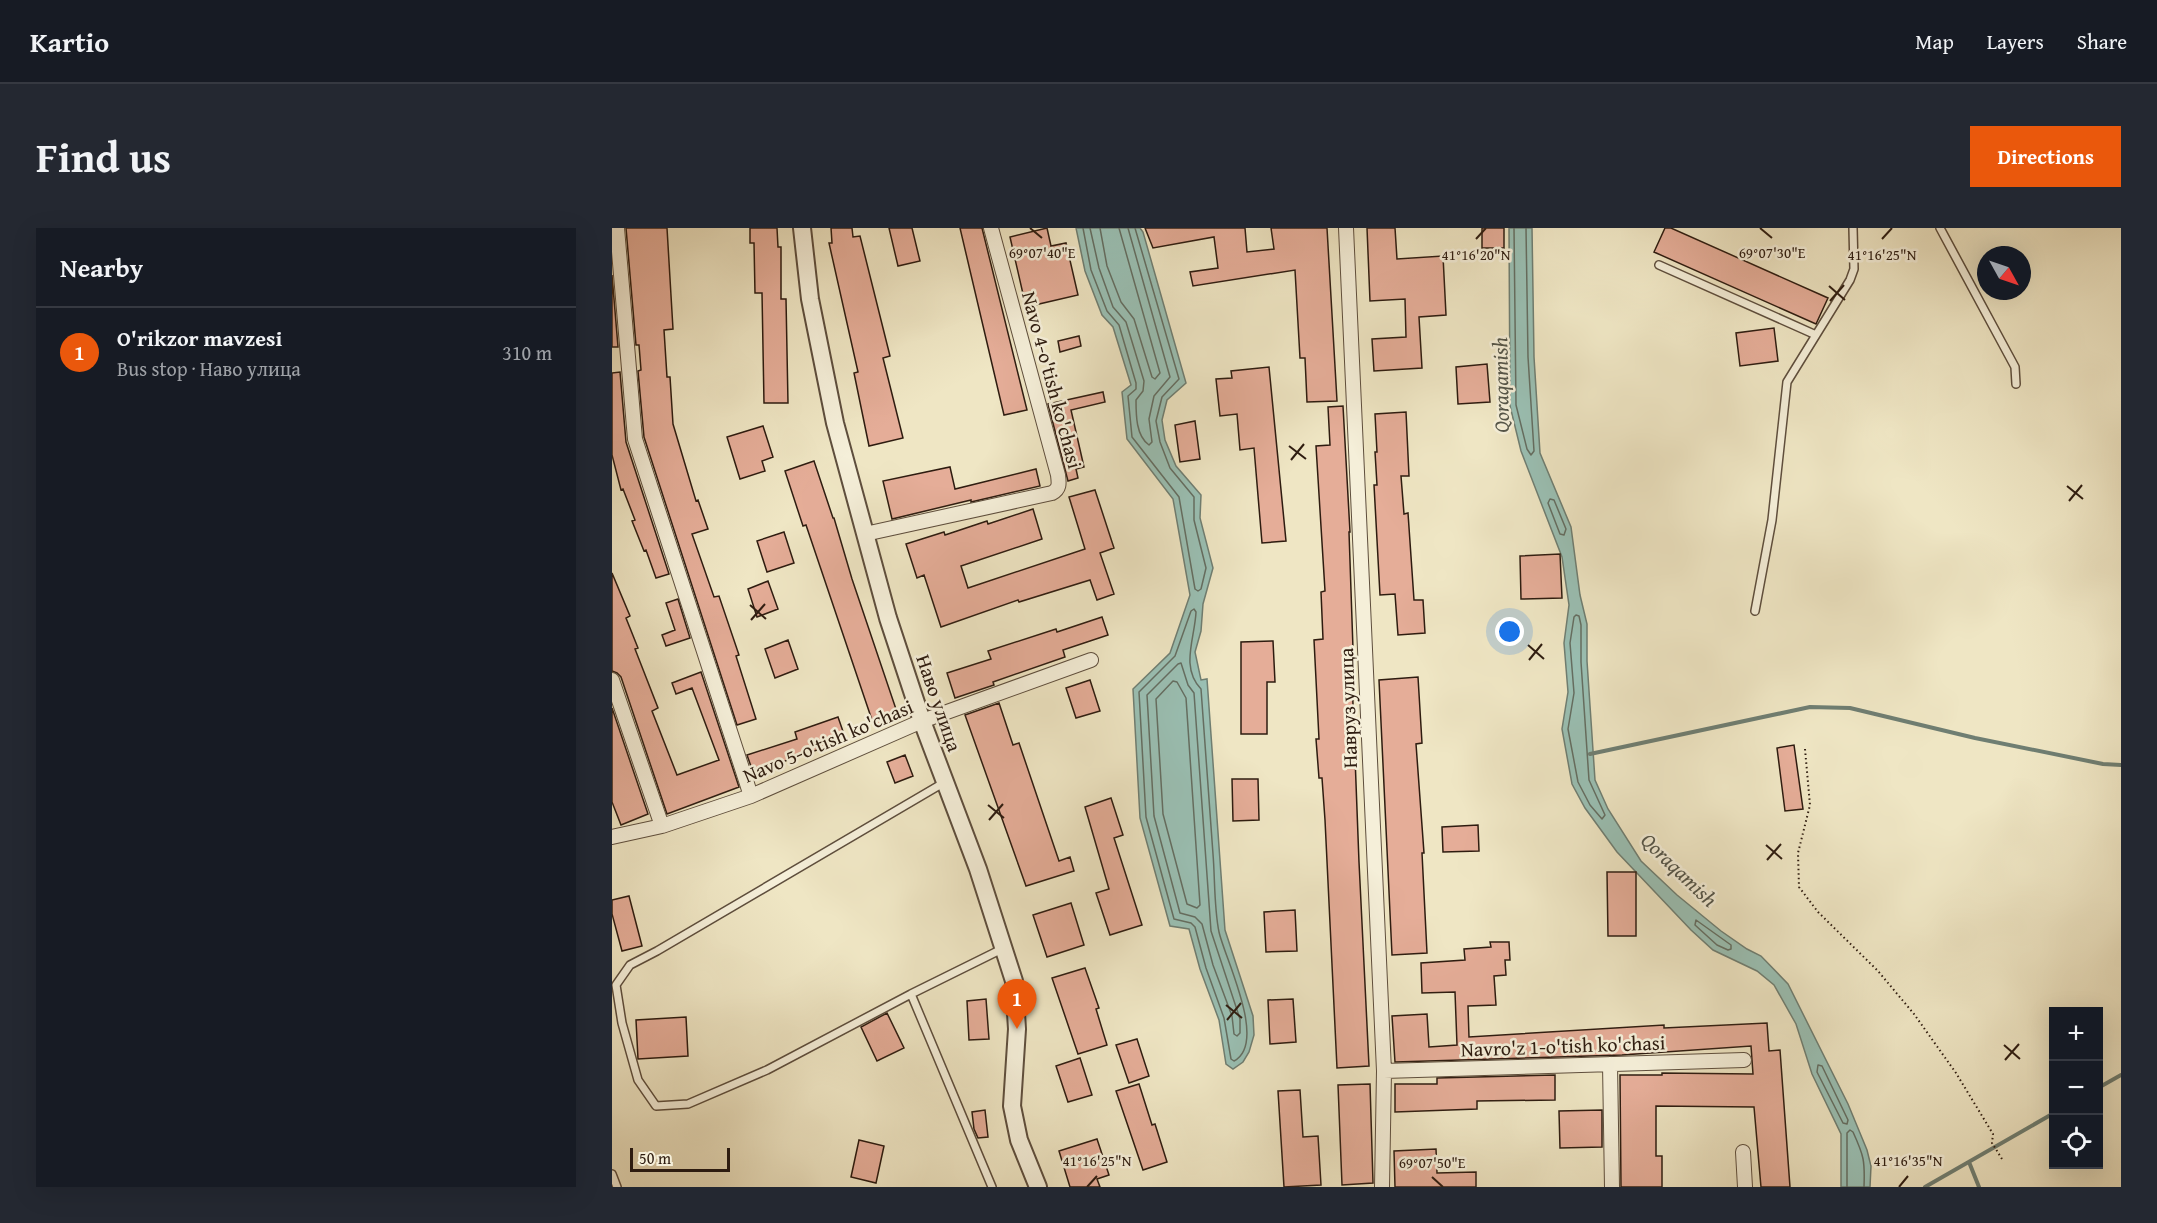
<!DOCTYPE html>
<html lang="en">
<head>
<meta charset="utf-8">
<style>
	body { margin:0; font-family:"Gentium Book Plus",serif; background:#242831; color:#f1f3f6 }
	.controls { position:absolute; right:18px; bottom:18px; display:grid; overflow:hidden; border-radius:0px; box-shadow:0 6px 24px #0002 }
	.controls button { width:54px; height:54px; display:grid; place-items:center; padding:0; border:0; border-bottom:2px solid #363941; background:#171b24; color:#f1f3f6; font:30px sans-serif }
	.compass { position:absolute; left:1365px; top:18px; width:54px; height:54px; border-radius:50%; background:#171b24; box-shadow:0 6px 24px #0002; rotate:130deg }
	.scale { position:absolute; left:18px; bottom:15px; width:100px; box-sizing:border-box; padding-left:6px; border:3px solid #2e1c10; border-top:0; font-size:16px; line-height:21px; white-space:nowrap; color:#2e1c10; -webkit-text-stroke:4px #f5efd9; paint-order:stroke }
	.you { position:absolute; left:898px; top:404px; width:21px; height:21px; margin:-15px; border:4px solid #fff; border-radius:50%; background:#1a73e8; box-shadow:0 0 0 9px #1a73e833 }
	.badge { display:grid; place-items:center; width:39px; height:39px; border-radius:50%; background:#ea580c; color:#fff; font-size:20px; font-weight:700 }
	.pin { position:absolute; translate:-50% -50px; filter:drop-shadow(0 2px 3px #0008) }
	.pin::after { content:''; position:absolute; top:32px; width:21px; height:18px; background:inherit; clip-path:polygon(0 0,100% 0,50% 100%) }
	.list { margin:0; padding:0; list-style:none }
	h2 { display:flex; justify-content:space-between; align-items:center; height:78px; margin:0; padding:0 24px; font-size:26px }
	h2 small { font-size:20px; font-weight:400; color:#9ea1a6 }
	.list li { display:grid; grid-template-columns:39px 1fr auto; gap:18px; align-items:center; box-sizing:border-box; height:90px; padding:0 24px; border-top:2px solid #363941 }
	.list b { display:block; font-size:22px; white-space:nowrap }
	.list p { margin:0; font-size:20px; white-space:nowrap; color:#9ea1a6 }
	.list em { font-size:20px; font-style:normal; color:#9ea1a6 }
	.icon { flex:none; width:33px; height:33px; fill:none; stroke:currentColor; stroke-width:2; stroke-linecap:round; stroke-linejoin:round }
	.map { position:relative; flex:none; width:1509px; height:959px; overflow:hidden; border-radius:0px }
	header { display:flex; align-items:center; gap:36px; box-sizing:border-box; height:84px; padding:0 30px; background:#171b24; border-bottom:2px solid #363941 }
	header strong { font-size:28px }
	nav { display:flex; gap:33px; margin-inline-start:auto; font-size:21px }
	.intro { display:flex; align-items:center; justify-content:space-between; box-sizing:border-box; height:144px; padding:0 36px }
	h1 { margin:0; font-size:42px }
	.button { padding:15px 27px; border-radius:0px; background:#ea580c; color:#fff; font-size:21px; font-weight:700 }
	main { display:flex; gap:36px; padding:0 36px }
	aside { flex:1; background:#171b24; border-radius:0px; box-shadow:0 6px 24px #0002 }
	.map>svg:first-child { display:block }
	.water { fill:#9ac0b4; stroke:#6f7e72; stroke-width:1.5 }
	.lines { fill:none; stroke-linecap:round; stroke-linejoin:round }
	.shore { stroke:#646e62; stroke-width:1.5 }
	.stream { stroke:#6f7e72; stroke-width:4 }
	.building { fill:#e5ad98; stroke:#2e1c10; stroke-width:1.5 }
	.service-casing { stroke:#5e4e3d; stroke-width:10 }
	.minor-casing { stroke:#5e4e3d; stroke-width:16 }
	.tertiary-casing { stroke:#5e4e3d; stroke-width:20 }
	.path { stroke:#2e1c10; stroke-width:2; stroke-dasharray:1.5 3; stroke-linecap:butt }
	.service { stroke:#f5efd9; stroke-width:7 }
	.minor { stroke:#f5efd9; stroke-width:14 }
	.tertiary { stroke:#f5efd9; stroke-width:16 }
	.ticks { fill:none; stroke:#2e1c10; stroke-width:2 }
	.labels { text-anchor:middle; stroke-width:5; stroke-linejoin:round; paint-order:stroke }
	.street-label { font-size:20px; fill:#2e1c10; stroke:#f5efd9 }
	.water-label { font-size:21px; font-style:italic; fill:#545549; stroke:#f5efd9 }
	.ticks-label { font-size:15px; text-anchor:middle; fill:#2e1c10; stroke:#f5efd9; stroke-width:5; stroke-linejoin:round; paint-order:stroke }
</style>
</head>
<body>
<header>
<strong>Kartio</strong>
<nav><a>Map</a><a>Layers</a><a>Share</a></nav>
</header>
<div class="intro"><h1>Find us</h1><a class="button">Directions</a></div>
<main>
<aside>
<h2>Nearby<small></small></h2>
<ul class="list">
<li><span class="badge">1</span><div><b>O'rikzor mavzesi</b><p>Bus stop · Наво улица</p></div><em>310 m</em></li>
</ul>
</aside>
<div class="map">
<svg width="1509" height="959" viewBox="0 0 1509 959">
	<rect width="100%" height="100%" fill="#efe6c4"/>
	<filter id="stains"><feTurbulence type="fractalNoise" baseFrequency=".00333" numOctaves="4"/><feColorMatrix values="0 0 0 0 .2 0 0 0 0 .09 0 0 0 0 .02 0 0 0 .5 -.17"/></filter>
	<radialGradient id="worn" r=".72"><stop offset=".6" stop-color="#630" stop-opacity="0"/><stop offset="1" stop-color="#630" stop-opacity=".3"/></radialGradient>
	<path class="water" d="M464,0h64l3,4 43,151 -19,17 -5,20 3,20 11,26 25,29 -1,23 13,50 -10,36 -2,27 -6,21 6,28 6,-1 18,251 28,86 1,19 -5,17 -6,10 -10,7 -7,-5 -7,-44 -19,-51 -11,-40 -19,-3 -30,-108 -7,-129 37,-36 20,-58 -17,-96 -46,-60 -5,-47 9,-7 -18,-58 -11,-12 -17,-44z
		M897,0h23l2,129 6,96 31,74 9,68 7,29v37l8,119 13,29 33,52 36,34 44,36 26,18 14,7 27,28 60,120 19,46 4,16 -1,21h-29v-53l-29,-60 -16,-50 -22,-39 -17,-14 -44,-21 -22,-20 -74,-78 -32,-44 -13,-24 -10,-55 6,-37 -4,-49 5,-38 -7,-48 -41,-106 -11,-45z"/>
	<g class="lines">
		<path class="shore" d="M471,0l8,42 16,41 12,14 17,58v6l-8,7 4,41 47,60 16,92 3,2 3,-2 5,-21 -12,-48v-23l-24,-29 -10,-26 -4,-21 6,-24 17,-18 -44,-151
			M478,0l9,40 14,39 13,15 18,59 -1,10 -7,9c0,15 0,36 13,45l3,-3 -3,-23 5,-23 16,-19 -42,-149
			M488,0l7,38 14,36 13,17 18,58 3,2 5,-6 -41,-145
			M902,0l2,177 11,44 4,6 3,-4 -6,-94 -2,-129
			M938,271l4,1 12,29 -2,6 -4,-1 -12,-31z
			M582,381l2,3c-1,26 -16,55 5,77 4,55 8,110 12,165 2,24 1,54 6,78 6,27 49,111 15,129l-3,-2 -7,-41 -18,-50 -11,-41 -4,-4 -17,-4 -28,-102 -7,-125 36,-36 16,-45z
			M964,387l3,1 2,9v37l8,118 16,35 -3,4 -12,-14 -12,-23 -10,-53 6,-36 -4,-50 4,-26z
			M569,435l7,22 6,8 17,238 29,88v14l-3,3 -3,-2 -2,-18 -19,-51 -11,-41 -7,-7 -15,-4 -26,-97 -7,-121 31,-31z
			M561,453l4,1 9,16 14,207 -3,3 -10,-4 -24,-90 -7,-115z
			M1084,692l35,25v4l-3,1 -11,-5 -22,-20z
			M1206,837l4,1 26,54 -1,4 -4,-1 -26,-51z
			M1235,959v-54l3,-3 3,2c11,24 12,29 11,55"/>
		<path class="stream" d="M978,526l220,-47 40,1 125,30 128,26 18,1
			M1486,860l23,-13
			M1357,934l10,25
			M1313,959l129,-74"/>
	</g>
	<path class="building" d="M14,0h41l6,101 -9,1 3,47h3l3,47 23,77 2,-1 10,29 -16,5 22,63 5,-1 20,59 -3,1 20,63 -19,6 -93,-288 -6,-66 3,-1 -2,-25h-3z
		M138,0h27l1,19h3v52h5l2,104h-24l-2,-110h-7l-1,-50h-4z
		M219,0h21l1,9 7,-1 30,120 -7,2 20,80 -34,8 -15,-73 4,-1 -29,-129h3z
		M277,0h23l8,33 -22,5z
		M348,0h22l45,182 -23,5z
		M435,0l4,18 15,-3 12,52 -52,12 -16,-70z
		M533,0h100l2,24 27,-3 -3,-21h56l10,173 -30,1 -2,-44h-5l-5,-88 -102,16 -3,-14 28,-4 -4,-31 -61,11z
		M755,0h28l2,31 46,-3 3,59 -27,2 3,51 -48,3 -2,-32 34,-2 -1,-38 -35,2z
		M870,0h22v20h-22z
		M1053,0h6l157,70 -12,26 -162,-72z
		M0,47l6,72h-6z
		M1162,100l4,33 -38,5 -4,-33z
		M467,108l2,10 -21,6 -2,-11z
		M875,136l3,38 -32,2 -2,-37z
		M657,139l17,174 -24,2 -8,-95 -14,2 -3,-36 -17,2 -4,-37 16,-1 -1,-7z
		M8,144l6,70 43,132 -13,4 -10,-28 -2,1 -12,-30 3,-1 -12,-31 -2,1 -9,-35v-82z
		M491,164l2,10 -34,8 13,57 -8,2 2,9 -10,3 -20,-77z
		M731,178l7,126h-1l5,146h-2l7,184 10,204 -32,2 -12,-248 -3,-42h-3l-3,-39h3l-5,-99 9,-1 -2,-47 4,-1 -9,-145 14,-1 -2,-38z
		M794,184l3,64h-8l3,38 4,-1 6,87h9l2,33 -27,2 -3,-41 -15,1 -6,-110h3l-2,-33h2l-2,-38z
		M583,193l5,38 -20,3 -5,-37z
		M151,198l10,31 -11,4 3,10 -25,8 -13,-42z
		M202,233l19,57h1l18,61 47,139 -25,8 -68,-201 -3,1 -18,-55z
		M338,239l5,22 81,-20 4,17 -69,16v-2l-79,19 -9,-38z
		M483,262l19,58 -14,5 14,41 -17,6 -7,-20 -71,22 -1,-2 -77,27 -17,-52 -7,3 -11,-34 38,-12 1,3 42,-14 1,3 45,-15 9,30 -81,27 7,22 117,-39 -16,-52z
		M172,304l10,31 -27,9 -10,-31z
		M948,326l2,44 -41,1 -1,-43z
		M0,345l18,43 -4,2 12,30 -3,1 23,59 -6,3 25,64 42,-15 -27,-72 -16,6 -4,-11 29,-11 38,115 -72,27 -46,-137 -4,-4 -5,-2z
		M156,353l10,28 -21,8 -9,-28z
		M66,371l12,39 -24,8 -4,-11 13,-5 -9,-27z
		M490,389l6,18 -45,15 2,7 -72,25 1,3 -39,13 -8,-25 44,-14 -3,-8 68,-22 1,3z
		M176,412l10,29 -23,9 -10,-29z
		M661,413l2,41h-8v52h-26v-92z
		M806,449l4,66 -6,1 8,109h-2l5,100 -35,2 -13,-275z
		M478,452l10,31 -24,7 -10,-30z
		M387,475l14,42 6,-2 40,118 11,-4 4,14 -48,15 -61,-171z
		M0,480l36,106 -27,11 -9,-23z
		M226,489l8,23 -93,32 -6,-17 50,-16 -2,-7z
		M1182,517l9,64 -18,2 -8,-63z
		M293,527l8,21 -18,7 -8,-21z
		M620,551h26l1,41 -26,1z
		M499,570l12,37 -9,3 28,87 -32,10 -14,-42 13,-4 -24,-82z
		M866,597l1,26 -36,1 -1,-25z
		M995,644h29v64h-28z
		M17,668l13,50 -20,5 -10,-37v-14z
		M459,675l13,42 -37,12 -14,-42z
		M683,682l2,41 -31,1 -2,-40z
		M878,714h19l1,18h-5l1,15 -12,1 2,29 -28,1 1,31 195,-12v3l103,-5 2,28 11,-1 10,137h-29l-7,-80 -98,-1v50h6v31h-41l-1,-112h42v-2l91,1 -2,-28 -129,9 -227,7 -3,-46 35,-2 2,33 28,-2 -2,-53 -33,1 -1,-30 44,-3 -1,-11 27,-2z
		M473,740l14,40 -3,1 11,36 -29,9 -26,-76z
		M374,771l3,40 -20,1 -2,-39z
		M681,771l3,43 -26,2 -2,-44z
		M275,785l17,35 -27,13 -16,-34z
		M74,789l2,39 -50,3 -2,-39z
		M525,811l12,37 -20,7 -13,-38z
		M468,830l12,37 -24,7 -12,-36z
		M943,847v25l-78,1v8l-82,3v-28h42v-6z
		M527,856l13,41 3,-1 12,38 -24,8 -27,-79z
		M758,856l3,99 -31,2 -4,-100z
		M688,862l3,47 15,-1 3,49 -37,2 -6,-96z
		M373,882l3,27 -10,1 -4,-9 -2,-17z
		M990,882v37l-42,1 -1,-37z
		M485,911l12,36 -12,4 3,8h-30l-11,-36z
		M247,912l25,6 -8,37 -25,-6z
		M824,921l1,24 39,-1v15h-81l-1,-36z"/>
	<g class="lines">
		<defs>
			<path id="service" d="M1328,0l75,139 1,17
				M1047,37l157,70 34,-55 4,-11 -1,-41
				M1143,383l17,-91 15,-138 29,-47
				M333,554l-288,169 -27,14 -14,20 6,38 16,57 18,26 32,-2 79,-34 144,-76 91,-45
				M299,766l81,193
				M0,946l5,13"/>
			<path id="minor" d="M5,0l18,211 116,357
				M734,0l38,843 -2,116
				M253,306l187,-41c8,-4 7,-10 6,-18l-67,-247
				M0,452l50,146
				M0,609l50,-11 89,-30 171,-75 169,-61
				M998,836l2,123
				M772,843l360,-11
				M1131,924l2,35"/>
			<path id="tertiary" d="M190,0l8,71 25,124 53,195 34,103 56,148 36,112 3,48 -5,77 7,34 19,47"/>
		</defs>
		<use href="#service" class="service-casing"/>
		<use href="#minor" class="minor-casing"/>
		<use href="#tertiary" class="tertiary-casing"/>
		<path class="path" d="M1193,521l5,56 -12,48 1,34 19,25 60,59 36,43 42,59 37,61 -1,9 10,16"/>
		<use href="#service" class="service"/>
		<use href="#minor" class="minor"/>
		<use href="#tertiary" class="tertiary"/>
	</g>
	<path class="ticks" d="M418,0l12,10M1148,0l12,10M864,11l10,-11M1270,11l10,-11M1217,58l16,14M1218,73l14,-16M677,218l17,13M679,232l13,-16M1455,258l16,13M1457,273l13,-16M138,377l16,14M139,392l14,-16M916,417l16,14M917,432l13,-16M376,577l16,13M377,592l14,-16M1154,617l16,14M1155,632l14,-16M614,777l16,13M615,792l14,-17M1392,817l16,14M1393,832l14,-16M820,949l11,10M475,959l10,-11M1287,959l9,-11"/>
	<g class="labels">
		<g class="street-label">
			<text transform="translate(440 152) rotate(75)" y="7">Navo 4-o'tish ko'chasi</text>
			<text transform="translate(327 475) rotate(71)" y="7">Наво улица</text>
			<text transform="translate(736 480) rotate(-92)" y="7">Навруз улица</text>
			<text transform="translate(216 513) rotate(-23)" y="7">Navo 5-o'tish ko'chasi</text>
			<text transform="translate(951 818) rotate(-2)" y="7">Navro'z 1-o'tish ko'chasi</text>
		</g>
		<g class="water-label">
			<text transform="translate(889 157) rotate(-91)" y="7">Qoraqamish</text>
			<text transform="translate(1067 642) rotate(44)" y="7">Qoraqamish</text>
		</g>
	</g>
	<g class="ticks-label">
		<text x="430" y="30">69°07'40"E</text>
		<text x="1160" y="30">69°07'30"E</text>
		<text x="864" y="32">41°16'20"N</text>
		<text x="1270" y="32">41°16'25"N</text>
		<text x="485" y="938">41°16'25"N</text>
		<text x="1296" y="938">41°16'35"N</text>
		<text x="820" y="940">69°07'50"E</text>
	</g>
	<rect width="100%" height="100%" filter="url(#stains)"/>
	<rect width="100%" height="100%" fill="url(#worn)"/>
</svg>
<div class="controls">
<button>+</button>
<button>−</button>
<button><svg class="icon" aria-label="locate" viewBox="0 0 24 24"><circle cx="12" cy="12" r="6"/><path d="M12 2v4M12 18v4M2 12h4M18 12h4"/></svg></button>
</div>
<svg class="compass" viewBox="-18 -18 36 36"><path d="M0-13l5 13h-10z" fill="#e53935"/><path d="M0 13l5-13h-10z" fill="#9ea1a6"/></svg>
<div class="scale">50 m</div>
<div class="you"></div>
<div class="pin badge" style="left:405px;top:801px">1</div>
</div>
</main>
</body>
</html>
